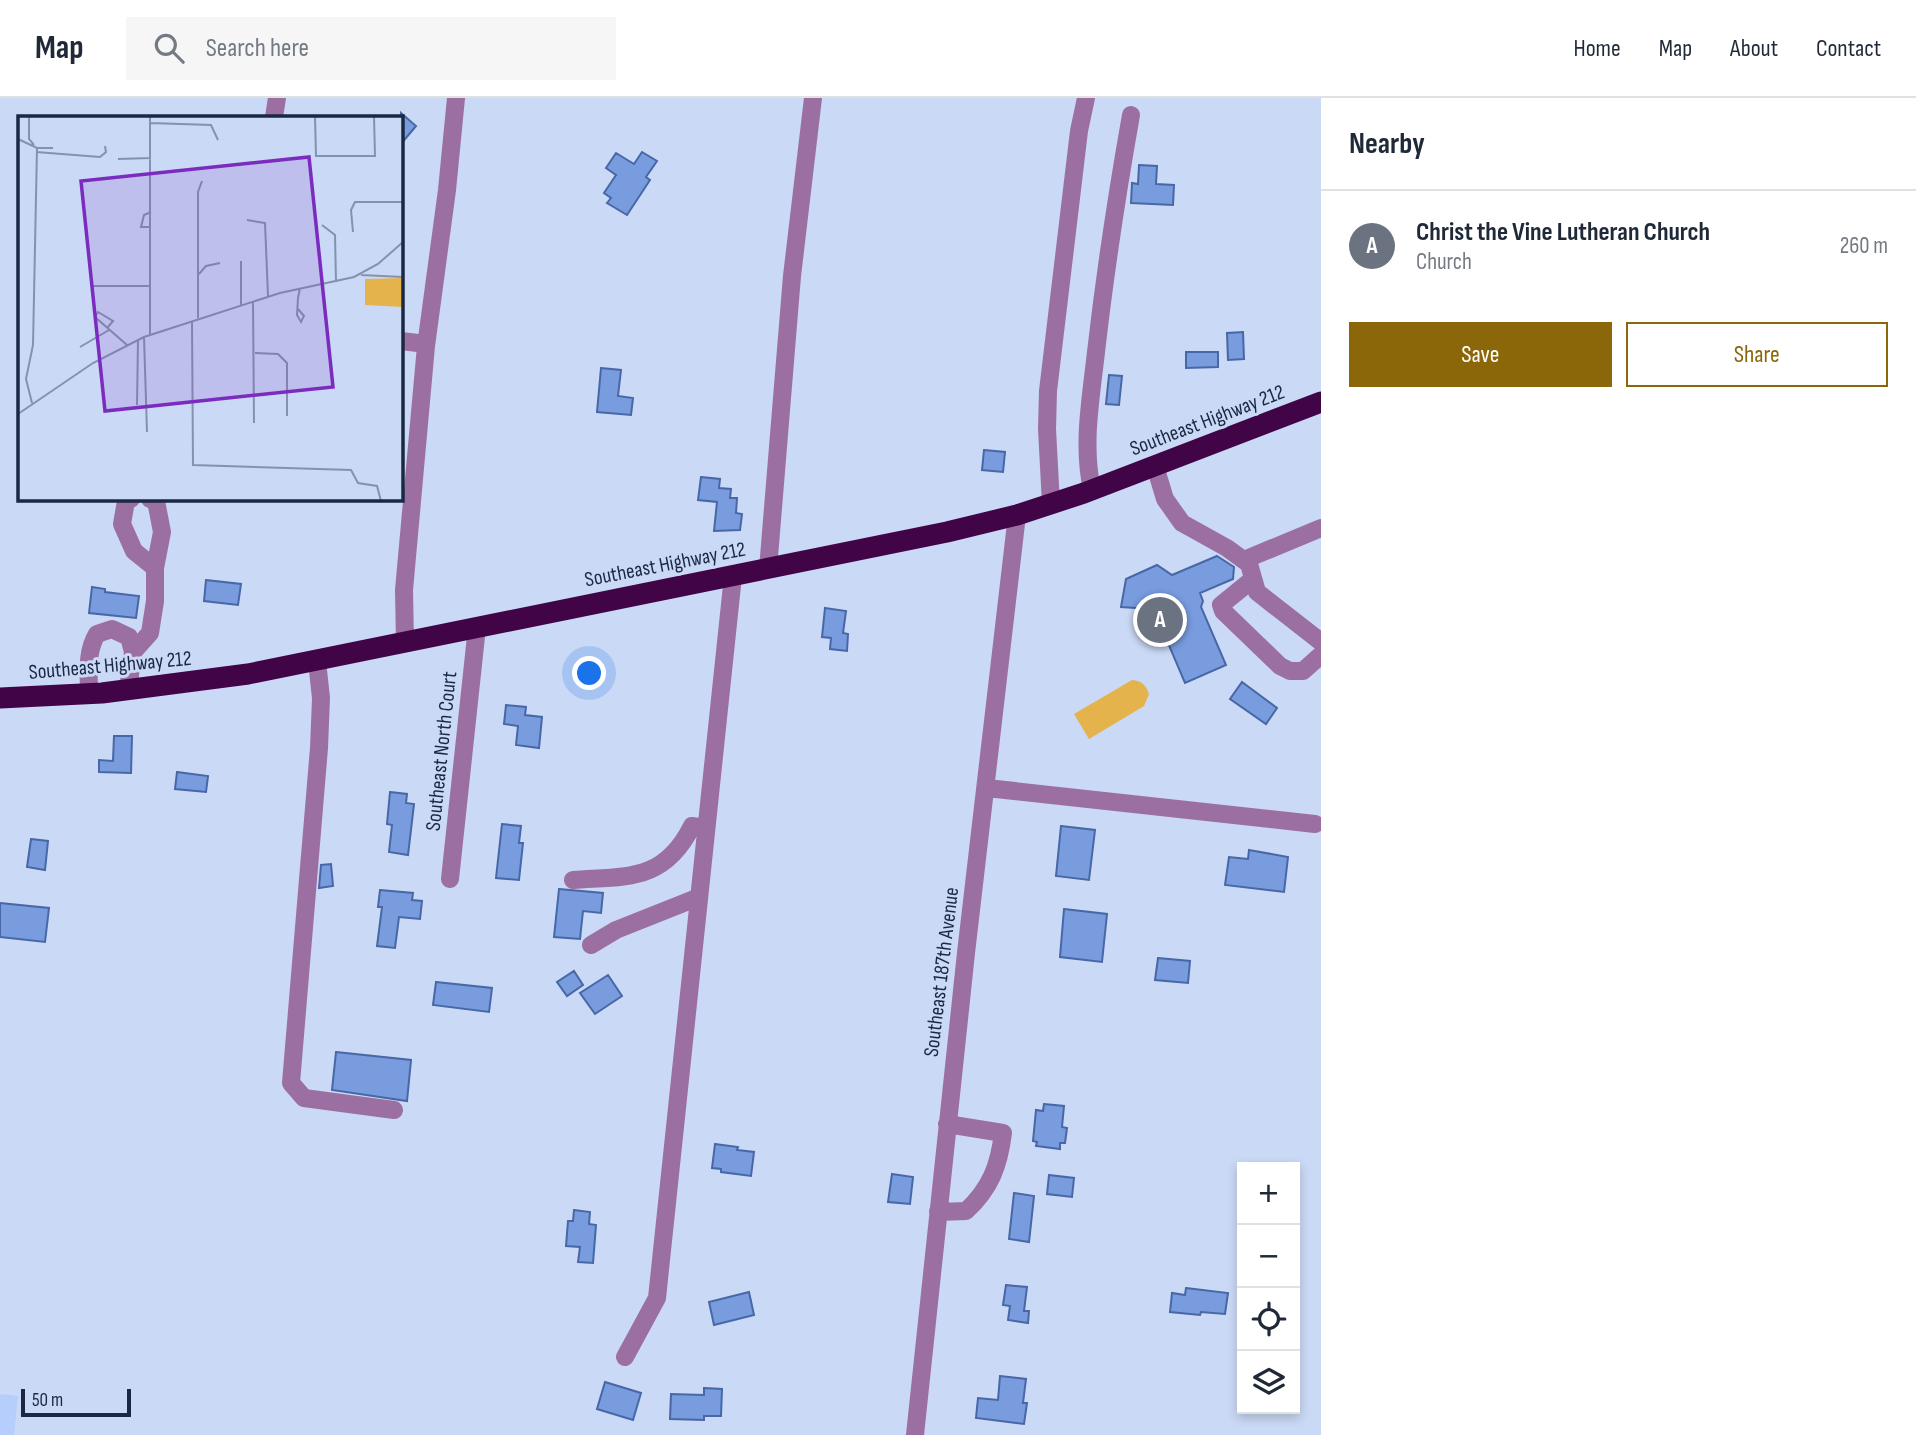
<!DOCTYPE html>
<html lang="en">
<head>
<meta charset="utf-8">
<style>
	body { margin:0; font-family:"Sofia Sans Condensed",sans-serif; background:#f6f6f7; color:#1f2937 }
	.controls { position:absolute; right:21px; bottom:21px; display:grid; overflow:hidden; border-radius:0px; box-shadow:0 4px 10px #0003 }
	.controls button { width:63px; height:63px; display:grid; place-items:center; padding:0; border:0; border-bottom:2px solid #e0e1e3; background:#fff; color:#1f2937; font:35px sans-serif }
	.scale { position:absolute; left:21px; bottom:18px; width:110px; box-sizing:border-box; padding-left:7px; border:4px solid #1a2843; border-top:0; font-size:19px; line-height:24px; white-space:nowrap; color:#1a2843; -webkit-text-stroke:5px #cad9f5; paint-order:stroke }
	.you { position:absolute; left:590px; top:576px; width:24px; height:24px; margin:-18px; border:5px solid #fff; border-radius:50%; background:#1a73e8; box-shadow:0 0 0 10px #1a73e833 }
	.badge { display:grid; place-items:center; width:46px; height:46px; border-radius:50%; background:#8c6709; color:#fff; font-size:23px; font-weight:700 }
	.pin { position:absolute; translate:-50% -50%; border:4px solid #fff; box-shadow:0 2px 7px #0006 }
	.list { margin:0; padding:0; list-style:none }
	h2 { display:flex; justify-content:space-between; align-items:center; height:91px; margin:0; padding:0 28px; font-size:30px }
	h2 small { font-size:23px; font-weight:400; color:#747a83 }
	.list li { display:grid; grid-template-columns:46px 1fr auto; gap:21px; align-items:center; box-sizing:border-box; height:112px; padding:0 28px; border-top:2px solid #e0e1e3 }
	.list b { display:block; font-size:26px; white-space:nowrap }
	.list p { margin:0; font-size:23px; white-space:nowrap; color:#747a83 }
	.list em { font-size:23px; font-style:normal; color:#747a83 }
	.actions { display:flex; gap:14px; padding:21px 28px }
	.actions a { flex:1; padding:16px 0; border:2px solid #8c6709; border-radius:0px; text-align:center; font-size:24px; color:#8c6709 }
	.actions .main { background:#8c6709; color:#fff }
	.icon { flex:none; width:38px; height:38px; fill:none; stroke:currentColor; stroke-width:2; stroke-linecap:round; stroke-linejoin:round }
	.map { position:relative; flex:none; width:1321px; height:1337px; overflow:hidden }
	header { display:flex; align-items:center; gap:42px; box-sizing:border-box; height:98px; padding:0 35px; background:#fff; border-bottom:2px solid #e0e1e3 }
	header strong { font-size:33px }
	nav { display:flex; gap:38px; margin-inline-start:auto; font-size:24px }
	.search { width:490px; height:63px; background:#f6f6f7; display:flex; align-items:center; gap:18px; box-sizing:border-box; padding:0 24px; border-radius:0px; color:#747a83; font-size:26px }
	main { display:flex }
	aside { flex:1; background:#fff }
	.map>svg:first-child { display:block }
	.built { fill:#b6cefc }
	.green { fill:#e5b34b }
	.building { fill:#799cdf; stroke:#4767a6; stroke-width:2 }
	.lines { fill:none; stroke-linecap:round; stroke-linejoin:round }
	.minor { stroke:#9c6fa2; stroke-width:18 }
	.highway { stroke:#400447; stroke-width:21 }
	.labels { text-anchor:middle; stroke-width:6; stroke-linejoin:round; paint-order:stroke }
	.street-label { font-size:21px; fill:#1a2843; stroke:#cad9f5 }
	.inset-road { fill:none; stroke:#8492ae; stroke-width:2 }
	.view { fill:#7b2cbf; fill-opacity:0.15; stroke:#7b2cbf; stroke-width:3.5 }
	.inset-edge { fill:none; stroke:#1a2843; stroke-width:3.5 }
</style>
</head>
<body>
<header>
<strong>Map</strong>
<div class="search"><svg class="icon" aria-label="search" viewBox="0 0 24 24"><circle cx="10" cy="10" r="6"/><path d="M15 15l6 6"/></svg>Search here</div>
<nav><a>Home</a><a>Map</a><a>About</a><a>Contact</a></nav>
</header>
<main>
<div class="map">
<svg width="1321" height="1337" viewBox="0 0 1321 1337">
	<rect width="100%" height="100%" fill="#cad9f5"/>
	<path class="built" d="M0,1296l18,2 -4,39h-14z"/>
	<path class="green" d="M1132,582c10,1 14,5 17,14l-5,12 -55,33 -15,-25z"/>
	<path class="building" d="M401,15l15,13 -15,18z
		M642,54l15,9 -11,16 4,3 -23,35 -20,-12 4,-5 -7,-5 12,-18 -10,-7 10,-15 18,11z
		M1139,67l18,1 -1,18 18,1 -1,20 -42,-2 1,-20 6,1z
		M1243,234l1,27 -16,1 -1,-27z
		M1186,254h32v15l-32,1z
		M601,270l20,2 -3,26 15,2 -2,17 -34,-3z
		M1109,277l13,1 -3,29 -13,-1z
		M984,352l21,2 -2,20 -21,-2z
		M701,379l19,2 -1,9 12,1 -1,9h7l-1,15 6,1 -2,16 -26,1 3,-29 -19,-2z
		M1217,458l17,11 -1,12 -33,14 3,8 -2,6 25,58 -41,18 -28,-66 -6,3 -15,-12 -15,-1 5,-28 31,-14 15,10z
		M206,482l35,4 -3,21 -34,-4z
		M92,489l13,2v3l34,4 -3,22 -47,-5z
		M825,510l21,3 -3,22 5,1 -1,17 -17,-2 1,-11 -9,-1z
		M1242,584l35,26 -11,16 -36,-25z
		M506,607l20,2 -1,8 17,2 -3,31 -23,-3 2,-19 -14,-2z
		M114,638h18l-1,37 -32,-1v-12l14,1z
		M177,674l31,4 -2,16 -31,-3z
		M390,694l17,2 -1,9 8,1 -6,51 -19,-3 3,-27 -5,-1z
		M502,726l19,2 -2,17h4l-4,37 -23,-2z
		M1061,728l34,4 -6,50 -33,-4z
		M31,741l17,2 -3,29 -18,-3z
		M1249,752l39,7 -4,35 -59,-7 4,-28 19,2z
		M331,766l2,22 -14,2 2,-23z
		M559,791l44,4 -2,20 -18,-2 -3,28 -26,-2z
		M380,792l33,3 -1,7 10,1 -2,18 -21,-2 -4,31 -18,-2 5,-39h-4z
		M0,805l49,5 -4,34 -45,-5z
		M1064,811l43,5 -5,48 -42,-5z
		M1158,860l32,3 -2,22 -33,-3z
		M574,873l9,14 -16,11 -10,-14z
		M608,877l14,21 -27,18 -15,-21z
		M436,884l56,6 -3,24 -56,-7z
		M336,954l75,8 -4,41 -75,-11z
		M1044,1006l20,2 -2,21 5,1 -2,15h-5v6l-24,-3 1,-4 -4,-1 3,-31 7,1z
		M715,1046l23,3 -1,3 17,2 -3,24 -30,-4v-3l-9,-1z
		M892,1076l21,3 -3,27 -22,-2z
		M1049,1077l25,3 -2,19 -25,-3z
		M1014,1095l20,3 -5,46 -20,-3z
		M574,1112l16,2 -1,12 7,1 -3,38 -15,-1 2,-15 -14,-1 2,-25h5z
		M1006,1187l21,2 -3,24h5l-1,12 -20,-3 2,-14 -7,-1z
		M1186,1190l42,5 -3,21 -24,-2 -1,3 -30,-3 2,-19 13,2z
		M749,1194l5,23 -40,10 -5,-23z
		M1000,1278l26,3 -3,24h4l-3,21 -48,-6 2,-20 20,2z
		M605,1284l36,11 -8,27 -36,-11z
		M704,1290l18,1 -1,27h-17v4l-34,-1 1,-25 33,1z"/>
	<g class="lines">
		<path class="minor" d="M274,19l3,-19
			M401,243l25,3
			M1155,368l10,33 17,24 45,25 22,16 8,28 64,50
			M1092,392c-10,-46 -1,-92 4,-138 9,-79 21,-158 35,-237
			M131,401l-5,2 -4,23 12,27 21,17
			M1051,406l-4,-75 1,-38 31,-260 7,-33
			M1244,462l77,-32
			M768,471l24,-293 21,-178
			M1253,481l-32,26 2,6 57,55 10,5h13l18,-16
			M405,545l-1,-53 22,-244 21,-156 9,-92
			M317,563l4,37 -2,50 -28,335 13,15 90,12
			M128,592l5,-38 17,-19 5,-32v-33l7,-36 -6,-31 -6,-2
			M89,596c0,-21 -3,-42 8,-60l15,-5 17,8 4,15
			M987,690l328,36
			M450,781l27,-252
			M573,782c54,-4 91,2 119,-54l13,2
			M591,847l25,-15 83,-33
			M938,1114l28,-1c25,-23 33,-46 37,-78l-56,-9
			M625,1259l32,-59 76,-722
			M915,1337l51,-482 51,-438"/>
		<path class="highway" d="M0,600l102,-5 146,-19 699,-142 70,-17 67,-22 237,-91"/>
	</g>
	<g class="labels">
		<g class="street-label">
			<text transform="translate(1207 322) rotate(-21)" y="7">Southeast Highway 212</text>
			<text transform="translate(665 466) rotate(-11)" y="7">Southeast Highway 212</text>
			<text transform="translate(110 567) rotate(-5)" y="7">Southeast Highway 212</text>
			<text transform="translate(441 653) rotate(-84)" y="7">Southeast North Court</text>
			<text transform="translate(941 874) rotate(-83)" y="7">Southeast 187th Avenue</text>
		</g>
	</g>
	<g transform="translate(18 18)">
		<rect width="385" height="385" fill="#cad9f5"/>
		<path d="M385,162v29l-38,-2v-26z" fill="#e5b34b"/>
		<path class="inset-road" d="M11,0v23l5,6M297,0l1,40h59l-1,-40M132,7l61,2 7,15M0,23l19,9h16h-4M18,36l64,5 6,-5 -1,-6M100,43l33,-1M229,104l18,3 3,73M304,109l13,10 1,47M133,111h-10l3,-12 7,-3M335,116l-2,-22 4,-8h48M223,145v44M181,158l7,-8 14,-3M343,159l42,2M75,170h57M235,186l1,121M280,193l6,7 -3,6 -4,-7 1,-17 2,-10M180,202v-126l4,-11M174,205l1,144 158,5 7,13 19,3 4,15M90,211l5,-6 -15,-9 -3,5 32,28M132,218v-218M126,221l3,95M62,231l29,-17M237,237l23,1 9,9v53M14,287l-6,-24 7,-34 4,-197M119,289l1,-65M0,298l75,-51 51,-26 136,-44 74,-16 24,-13 25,-22"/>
		<path class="view" d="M291,41l24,230 -228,24 -24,-230z"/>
		<rect width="385" height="385" class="inset-edge"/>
	</g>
</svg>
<div class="controls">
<button>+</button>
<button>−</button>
<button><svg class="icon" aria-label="locate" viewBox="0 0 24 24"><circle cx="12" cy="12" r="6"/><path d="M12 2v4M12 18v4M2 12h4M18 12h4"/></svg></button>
<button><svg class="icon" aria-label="layers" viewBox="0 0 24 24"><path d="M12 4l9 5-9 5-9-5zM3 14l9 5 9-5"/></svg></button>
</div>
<div class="scale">50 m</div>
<div class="you"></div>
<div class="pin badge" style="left:1160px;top:522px;background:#6b7280">A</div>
</div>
<aside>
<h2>Nearby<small></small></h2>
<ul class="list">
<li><span class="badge" style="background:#6b7280">A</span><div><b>Christ the Vine Lutheran Church</b><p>Church</p></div><em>260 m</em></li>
</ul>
<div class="actions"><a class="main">Save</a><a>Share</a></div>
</aside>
</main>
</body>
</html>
